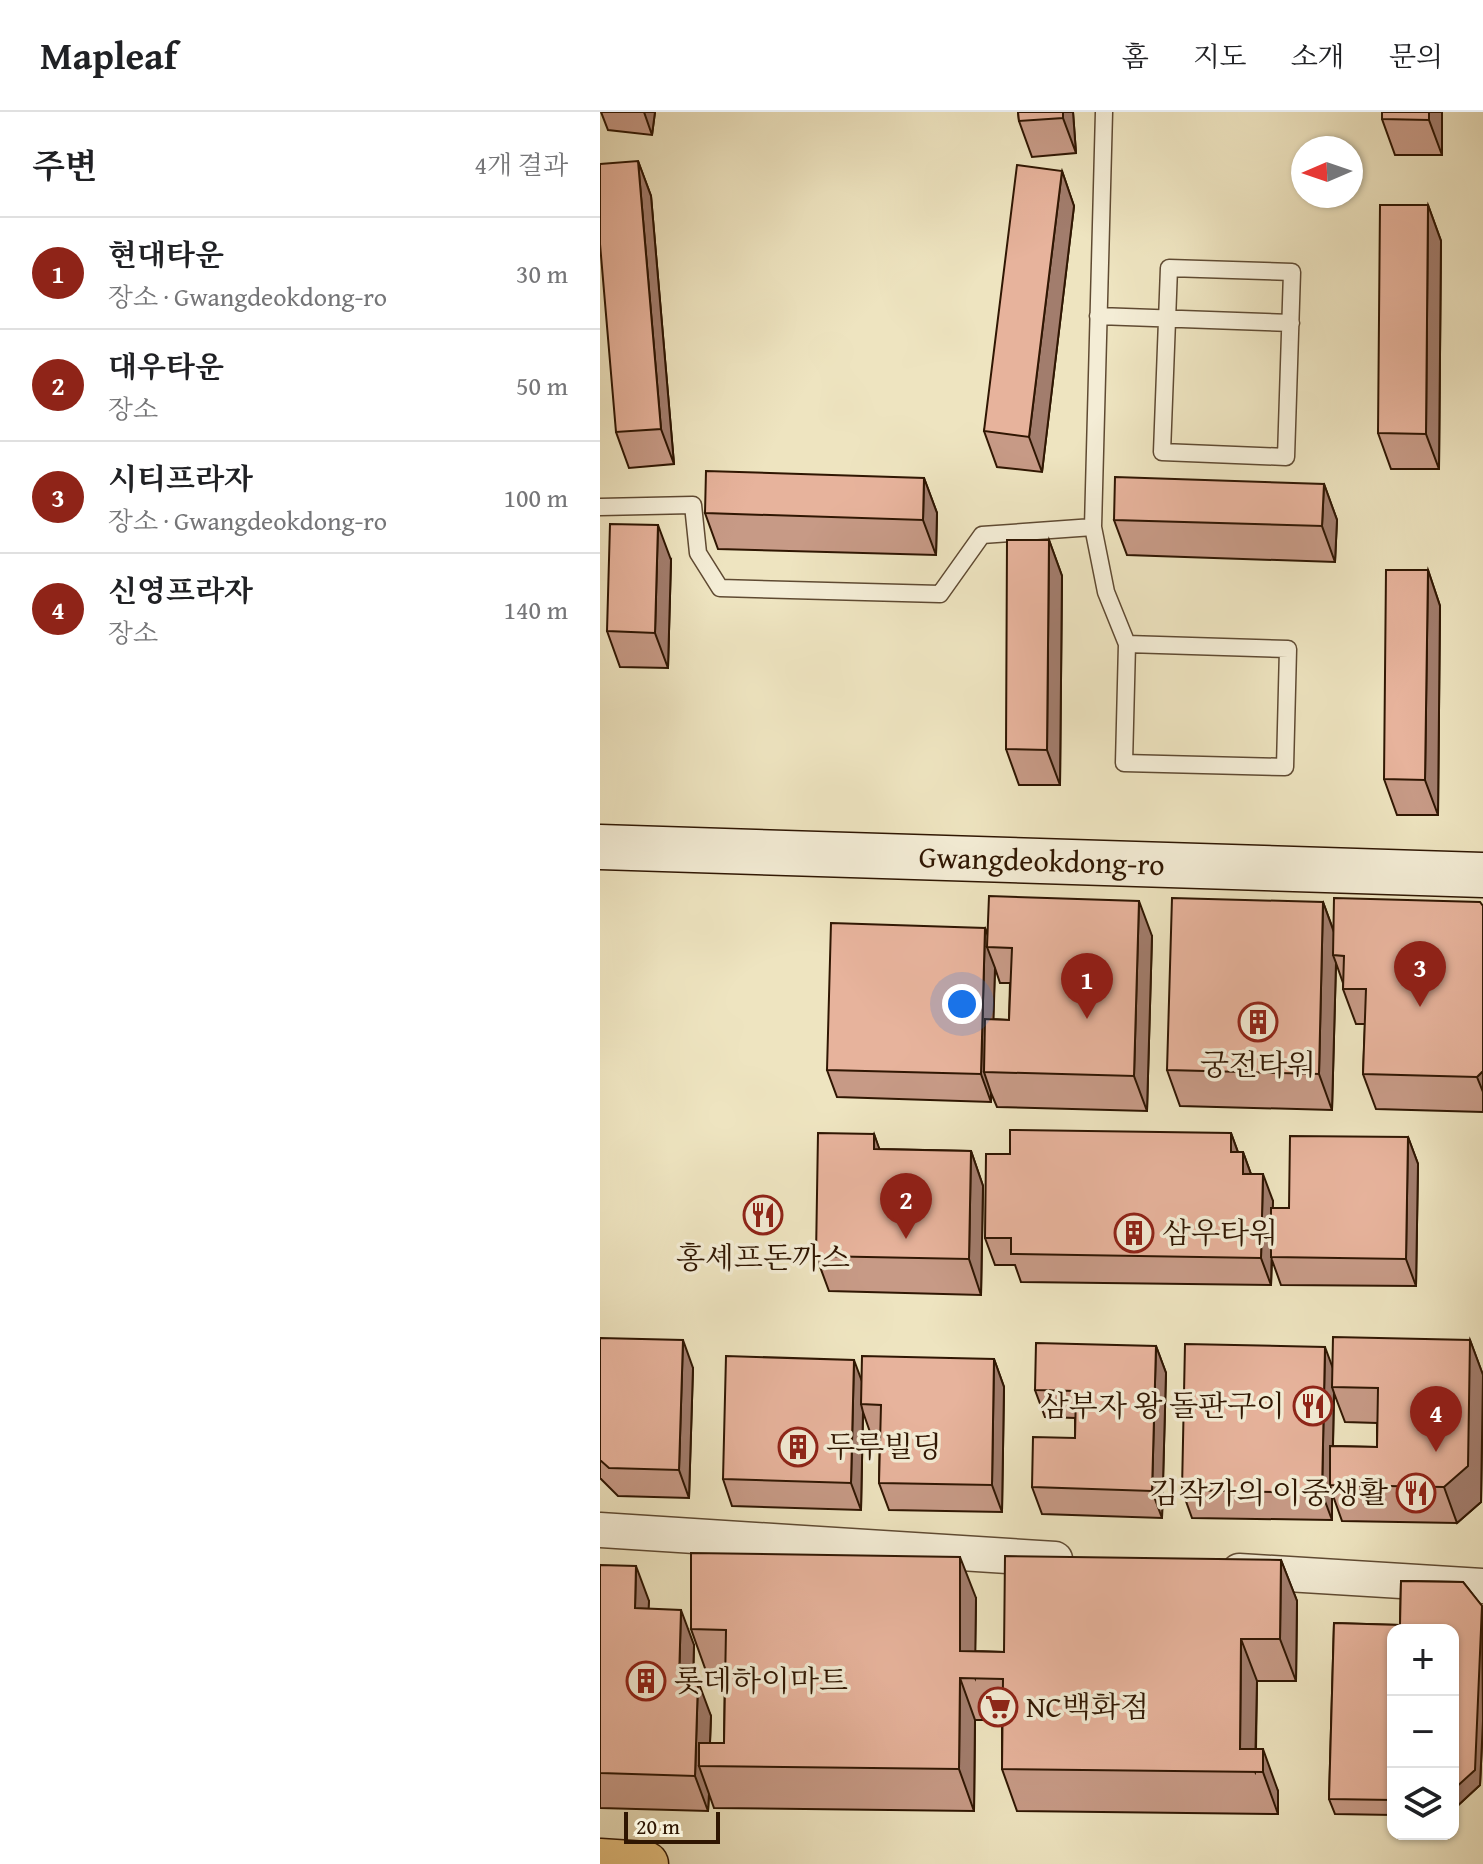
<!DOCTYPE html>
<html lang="ko">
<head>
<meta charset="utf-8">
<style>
	body { margin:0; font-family:"Gentium Book Plus","Noto Serif KR",serif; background:#f2f2f2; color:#202124 }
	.controls { position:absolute; right:24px; bottom:24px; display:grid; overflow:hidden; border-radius:16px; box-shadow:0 2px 6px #0004 }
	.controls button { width:72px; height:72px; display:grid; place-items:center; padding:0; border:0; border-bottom:2px solid #e0e0e0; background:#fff; color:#202124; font:40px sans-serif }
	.compass { position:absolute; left:691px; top:24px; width:72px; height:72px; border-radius:50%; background:#fff; box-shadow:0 2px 6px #0004; rotate:268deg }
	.scale { position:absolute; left:24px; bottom:20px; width:96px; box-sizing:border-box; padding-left:8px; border:4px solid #2f1602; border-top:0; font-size:22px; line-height:28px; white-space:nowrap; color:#2f1602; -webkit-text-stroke:6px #f4edd6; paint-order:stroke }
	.you { position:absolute; left:362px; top:892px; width:28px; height:28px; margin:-20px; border:6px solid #fff; border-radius:50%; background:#1a73e8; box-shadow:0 0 0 12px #1a73e833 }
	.badge { display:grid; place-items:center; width:52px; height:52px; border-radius:50%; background:#8f2418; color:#fff; font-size:26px; font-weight:700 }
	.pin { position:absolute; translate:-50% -66px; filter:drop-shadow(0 2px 4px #0008) }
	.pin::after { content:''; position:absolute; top:42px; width:28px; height:24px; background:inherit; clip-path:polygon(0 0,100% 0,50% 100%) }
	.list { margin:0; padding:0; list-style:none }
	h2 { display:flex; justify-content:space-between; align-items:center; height:104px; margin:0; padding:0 32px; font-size:34px }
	h2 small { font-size:26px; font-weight:400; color:#757577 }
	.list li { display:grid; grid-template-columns:52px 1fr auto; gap:24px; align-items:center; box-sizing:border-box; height:112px; padding:0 32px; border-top:2px solid #e0e0e0 }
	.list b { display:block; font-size:30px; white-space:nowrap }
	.list p { margin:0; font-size:26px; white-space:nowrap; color:#757577 }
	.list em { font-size:26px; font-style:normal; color:#757577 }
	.icon { flex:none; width:44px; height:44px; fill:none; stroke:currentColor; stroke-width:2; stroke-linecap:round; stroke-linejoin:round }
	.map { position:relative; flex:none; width:883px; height:1752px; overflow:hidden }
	header { display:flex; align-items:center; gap:48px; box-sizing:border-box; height:112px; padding:0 40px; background:#fff; border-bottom:2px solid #e0e0e0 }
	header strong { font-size:38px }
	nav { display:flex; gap:44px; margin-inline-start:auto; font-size:28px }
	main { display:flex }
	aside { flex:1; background:#fff }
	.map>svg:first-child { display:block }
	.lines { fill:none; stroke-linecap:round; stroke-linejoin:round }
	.lane-casing { stroke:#5f4a32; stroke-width:19 }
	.street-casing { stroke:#5f4a32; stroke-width:37 }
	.secondary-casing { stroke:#2f1602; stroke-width:47 }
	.primary-casing { stroke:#2f1602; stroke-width:47 }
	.lane { stroke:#f4edd6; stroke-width:16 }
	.street { stroke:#f4edd6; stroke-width:34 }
	.secondary { stroke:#f4edd6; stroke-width:44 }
	.primary { stroke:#e7c280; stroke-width:44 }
	.wall { fill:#c79a86; stroke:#2f1602; stroke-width:2; fill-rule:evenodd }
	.shaded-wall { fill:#a27d6d; stroke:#2f1602; stroke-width:2 }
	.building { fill:#e7b39c; stroke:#2f1602; stroke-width:2 }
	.labels { text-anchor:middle; stroke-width:7; stroke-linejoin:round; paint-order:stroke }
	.street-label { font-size:30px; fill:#2f1602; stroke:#f4edd6 }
	.poi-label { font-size:30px; fill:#2f1602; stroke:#f4edd6; text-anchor:start }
</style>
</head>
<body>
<header>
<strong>Mapleaf</strong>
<nav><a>홈</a><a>지도</a><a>소개</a><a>문의</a></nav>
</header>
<main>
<aside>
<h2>주변<small>4개 결과</small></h2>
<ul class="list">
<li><span class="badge">1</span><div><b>현대타운</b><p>장소 · Gwangdeokdong-ro</p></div><em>30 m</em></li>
<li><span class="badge">2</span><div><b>대우타운</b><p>장소</p></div><em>50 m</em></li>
<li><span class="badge">3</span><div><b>시티프라자</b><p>장소 · Gwangdeokdong-ro</p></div><em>100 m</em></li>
<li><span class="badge">4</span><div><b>신영프라자</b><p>장소</p></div><em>140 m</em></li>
</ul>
</aside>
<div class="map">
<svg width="883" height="1752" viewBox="0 0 883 1752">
	<rect width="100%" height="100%" fill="#eee4c0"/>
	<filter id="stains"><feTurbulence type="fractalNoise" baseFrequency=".0025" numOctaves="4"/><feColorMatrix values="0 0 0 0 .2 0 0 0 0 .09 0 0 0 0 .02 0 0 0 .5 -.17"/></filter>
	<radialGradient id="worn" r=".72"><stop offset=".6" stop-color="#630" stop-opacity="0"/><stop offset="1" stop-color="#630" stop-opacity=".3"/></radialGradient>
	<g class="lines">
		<defs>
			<path id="lane" d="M569,156l123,4 -6,185 -124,-5z
				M498,204l193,7
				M0,395l93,-2 5,48 22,35 220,6 42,-59 111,-8 11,-415
				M493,415l13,65 21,52
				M527,532l161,5 -3,118 -161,-4z"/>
			<path id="street" d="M0,1418l455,29
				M639,1459l244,15"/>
			<g id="secondary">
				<path id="s1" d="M0,735l883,28"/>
			</g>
			<path id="primary" d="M0,1749l46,3"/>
		</defs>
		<use href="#lane" class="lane-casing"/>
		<use href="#street" class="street-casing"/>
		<use href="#secondary" class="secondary-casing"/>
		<use href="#primary" class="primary-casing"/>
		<use href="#lane" class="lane"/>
		<use href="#street" class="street"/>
		<use href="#secondary" class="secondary"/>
		<use href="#primary" class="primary"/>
	</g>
	<path class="wall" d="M1,0h54l-3,23 -44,-5z
		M418,0h55l3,41 -44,4 -13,-36z
		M782,0h60v43h-47l-13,-36z
		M38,49l13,35 23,268 -45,4 -13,-36z
		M462,59l12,35 -32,266 -45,-5 -13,-36z
		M828,93l13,36 -2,228h-48l-13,-36z
		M324,366l13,35 -1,42 -218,-6 -13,-36z
		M724,372l13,36 -2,42 -208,-7 -13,-35z
		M449,428l13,36 -2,209h-41l-13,-36z
		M71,448l-3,108 -48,-1 -13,-36z
		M828,458l12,36 -2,209h-41l-13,-36z
		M723,790l10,27 150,-23v206l-107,-3 -13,-35 2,-50h-9l-13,-35v-6l-7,-20 -4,147 -152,-4 -13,-36z
		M385,816l3,7 164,1 -5,175 -150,-4 -6,-14v9l-154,-5 -10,-27zM395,856l5,15h10l-1,37 -16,-1z
		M631,1021l7,19h5l8,22 22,27 -1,7h17l119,-71 10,27 -2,122 -135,-1 -9,-25 -1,25 -250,-3 -6,-17h-20l-10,-27 25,-84z
		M274,1022l5,15 92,2 12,35 -2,109 -152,-4 -13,-35z
		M0,1226l93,30 -4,130 -71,-2 -18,-18z
		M870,1228l13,35 -2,127 -24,21 -115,-2 -10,-28v27l-140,-2 -10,-28 150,-122zM734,1281l11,29 32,1v24l-44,-1z
		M556,1234l10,27 -4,145 -120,-4 -10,-27 43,-49v-20l-30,-1 -10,-27z
		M394,1247l10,28 -2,125 -113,-2 -10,-27 1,-51h-10l-7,-20 -2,98 -129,-4 -9,-27 138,-101z
		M681,1448l16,41 -1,80h-39l-1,68 22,42v23l-261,-3 -15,-42v-49h-27l-1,91 -260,-3 -5,-14 -1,17 -108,-3v-243l49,36 -1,8 46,36 -1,36 18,35 -1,27h14l1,-72h-19l-15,-42 285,-31 -1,53 29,1z
		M801,1469l62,1 19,24 1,115 -3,64 -27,25v-180h-60v185l-58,-1 -6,-15 5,-176 66,2z"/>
	<path class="shaded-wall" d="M44,0h11l-3,23z
		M463,0h10l3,41 -13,-35z
		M829,0h13v43l-13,-35z
		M38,49l13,35 23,268 -13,-35z
		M462,59l12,35 -32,266 -13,-35z
		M828,93l13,36 -2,228 -13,-35z
		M324,366l13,35 -1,42 -13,-35z
		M724,372l13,36 -2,42 -13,-36z
		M58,413l13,35 -3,108 -13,-35z
		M449,428l13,36 -2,209 -13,-35z
		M828,458l12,36 -2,209 -13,-35z
		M539,789l13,35 -5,175 -13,-35z
		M723,790l13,36 -3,17 3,8 -4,147 -13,-36z
		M385,816l7,19h-5l8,21 -3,104h-8l7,21v9l-10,-28z
		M883,959v21l-6,-15z
		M631,1021l10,28 -10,-9z
		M274,1022l13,36 -13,-21z
		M808,1025l10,27 -2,122 -10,-27z
		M371,1039l12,35 -2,109 -12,-36z
		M643,1040l10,28 -10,-6z
		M663,1062l10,27 -2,84 -10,-27z
		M83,1228l10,28 -4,130 -10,-28z
		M870,1228l13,35 -2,127 -24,21 -13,-36z
		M556,1234l10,27 -4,145 -10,-27z
		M725,1235l10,27 -3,13 2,6 -2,92h-2l2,8v27l-10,-27z
		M394,1247l10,28 -2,125 -10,-27z
		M254,1248l10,27 -3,17 2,8 -2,98 -10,-27z
		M360,1445l16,41 -1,80 -15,-27z
		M681,1448l16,41 -1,80 -16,-42z
		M36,1454l13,35 -2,43 -12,-36z
		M882,1494l1,115 -3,64 -27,25v-20z
		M81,1498l13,35 -2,71 -13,-36z
		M641,1527l16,42 -2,91 -15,-23z
		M360,1566l15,42 -1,91 -15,-42z
		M98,1569l13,35 -2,50h-10l10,28 -1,17 -13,-35z
		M663,1637l15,42v23l-15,-42z"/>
	<path class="building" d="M418,0h45v6l-44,3z
		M782,0h47v8l-47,-1z
		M38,49l23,268 -45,3 -16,-188v-80z
		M417,53l45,6 -33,266 -45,-6z
		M780,93h48l-2,229 -48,-1z
		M106,359l218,7 -1,42 -218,-7z
		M515,365l209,7 -2,42 -208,-6z
		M10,412l48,1 -3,108 -48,-2z
		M407,428h42l-2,210 -41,-1z
		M786,458h42l-3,210 -41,-1z
		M389,784l150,5 -5,175 -150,-4 1,-53 24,1 3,-72 -25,-1z
		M572,786l151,4 -4,172 -152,-4z
		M734,786l146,4 3,4v165l-6,6 -114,-3 3,-85h-23l1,-33 -11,-1z
		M231,811l154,5 -4,146 -154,-4z
		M410,1018l221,3v19h12v22h20l-2,84 -250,-4v-16h-26l1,-84h24z
		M218,1021l56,1v15l97,2 -2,108 -153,-3z
		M690,1024l118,1 -2,122 -135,-2v-49h18z
		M733,1225l137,3 -2,126 -24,21 -114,-2v-39l47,1 1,-59 -46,-1z
		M0,1226l83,2 -4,130 -70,-2 -9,-8z
		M436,1231l120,3 -4,145 -120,-4 1,-50 42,1 1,-47 -41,-1z
		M585,1232l140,3 -3,146 -140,-3z
		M126,1244l128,4 -3,123 -128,-4z
		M262,1244l132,3 -2,126 -113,-2 2,-78 -20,-1z
		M91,1441l269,4v94l44,1 1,-96 276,4 -1,79h-39l-1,110h23v23l-261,-3 1,-90 -43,-1 -1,91 -260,-3v-23h25l2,-113 -35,-1z
		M0,1453l36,1 -1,42 46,2 -2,70 19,1 -3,95 -95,-3z
		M801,1469l62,1 19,24 -7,164 -22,20v-160h-60v170l-64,-1 5,-176 66,2z"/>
	<defs>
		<symbol id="building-ring" viewBox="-11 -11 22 22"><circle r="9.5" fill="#f4edd6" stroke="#8f2418" stroke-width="1.5"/><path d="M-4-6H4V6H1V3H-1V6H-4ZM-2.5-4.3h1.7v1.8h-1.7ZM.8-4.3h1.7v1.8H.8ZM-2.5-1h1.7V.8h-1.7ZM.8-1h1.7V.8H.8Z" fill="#8f2418"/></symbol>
		<symbol id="restaurant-ring" viewBox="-11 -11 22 22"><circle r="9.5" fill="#f4edd6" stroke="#8f2418" stroke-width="1.5"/><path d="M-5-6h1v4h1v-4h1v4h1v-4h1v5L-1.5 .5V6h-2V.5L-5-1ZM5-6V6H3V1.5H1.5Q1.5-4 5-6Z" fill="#8f2418"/></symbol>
		<symbol id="supermarket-ring" viewBox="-11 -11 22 22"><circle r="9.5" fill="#f4edd6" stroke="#8f2418" stroke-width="1.5"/><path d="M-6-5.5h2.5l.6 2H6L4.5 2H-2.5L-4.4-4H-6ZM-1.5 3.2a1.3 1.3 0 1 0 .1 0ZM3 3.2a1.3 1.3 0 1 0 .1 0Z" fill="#8f2418"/></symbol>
	</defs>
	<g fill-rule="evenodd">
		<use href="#building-ring" x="636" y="888" width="44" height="44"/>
		<use href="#restaurant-ring" x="141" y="1081" width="44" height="44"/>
		<use href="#building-ring" x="512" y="1099" width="44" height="44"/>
		<use href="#restaurant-ring" x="691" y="1272" width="44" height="44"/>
		<use href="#building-ring" x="176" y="1313" width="44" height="44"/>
		<use href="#restaurant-ring" x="794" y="1359" width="44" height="44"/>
		<use href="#building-ring" x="24" y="1547" width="44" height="44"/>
		<use href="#supermarket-ring" x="376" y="1573" width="44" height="44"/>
	</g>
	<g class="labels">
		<g class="street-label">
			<text dy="10" stroke="none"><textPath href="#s1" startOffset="442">Gwangdeokdong-ro</textPath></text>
		</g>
		<g class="poi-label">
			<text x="658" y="963" text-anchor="middle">궁전타워</text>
			<text x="562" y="1131">삼우타워</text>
			<text x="163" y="1156" text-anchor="middle">홍셰프돈까스</text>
			<text x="685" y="1304" text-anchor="end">삼부자 왕 돌판구이</text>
			<text x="226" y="1345">두루빌딩</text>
			<text x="788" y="1391" text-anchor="end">김작가의 이중생활</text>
			<text x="74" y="1579">롯데하이마트</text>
			<text x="426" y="1605">NC백화점</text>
		</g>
	</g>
	<rect width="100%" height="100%" filter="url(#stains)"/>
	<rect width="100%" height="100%" fill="url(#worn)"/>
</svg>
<div class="controls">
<button>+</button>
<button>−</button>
<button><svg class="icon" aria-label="layers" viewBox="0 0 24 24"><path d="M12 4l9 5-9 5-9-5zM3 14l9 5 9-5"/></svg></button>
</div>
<svg class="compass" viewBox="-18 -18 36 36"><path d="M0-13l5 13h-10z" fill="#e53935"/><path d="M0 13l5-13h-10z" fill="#757577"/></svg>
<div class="scale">20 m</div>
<div class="you"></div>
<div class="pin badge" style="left:487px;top:907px">1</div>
<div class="pin badge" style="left:306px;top:1127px">2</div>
<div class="pin badge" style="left:820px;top:895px">3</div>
<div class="pin badge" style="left:836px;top:1340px">4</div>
</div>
</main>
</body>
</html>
